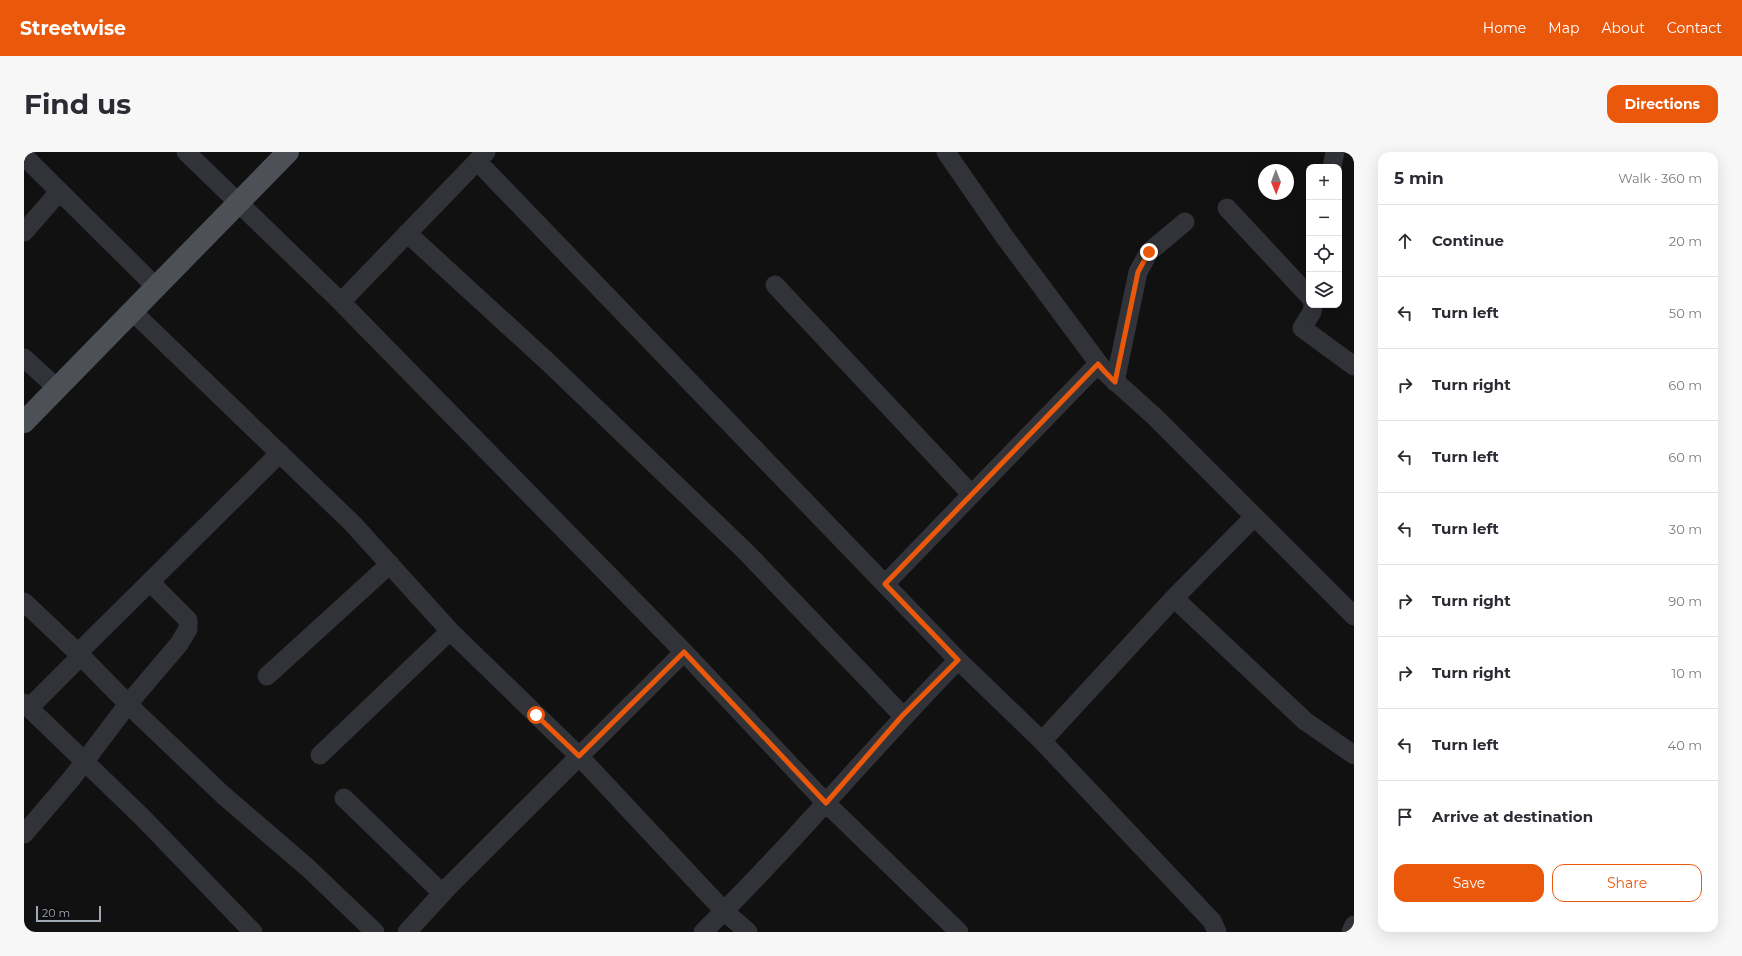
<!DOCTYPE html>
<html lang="en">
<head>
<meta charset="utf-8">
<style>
	body { margin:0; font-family:Montserrat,sans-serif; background:#f7f7f7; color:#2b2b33 }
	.controls { position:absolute; right:12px; top:12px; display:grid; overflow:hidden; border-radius:8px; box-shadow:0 4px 16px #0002 }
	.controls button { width:36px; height:36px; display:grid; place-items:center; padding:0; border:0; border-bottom:1px solid #e1e1e2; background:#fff; color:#2b2b33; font:20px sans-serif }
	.compass { position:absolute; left:1234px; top:12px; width:36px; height:36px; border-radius:50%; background:#fff; box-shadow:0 4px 16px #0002; rotate:179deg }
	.scale { position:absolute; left:12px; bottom:10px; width:65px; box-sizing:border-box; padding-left:4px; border:2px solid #a1a9b5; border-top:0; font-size:11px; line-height:14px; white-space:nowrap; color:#a1a9b5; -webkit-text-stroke:3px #0c0c0d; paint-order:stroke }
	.stop { position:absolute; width:12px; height:12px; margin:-9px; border:3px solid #ea580c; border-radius:50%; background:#fff }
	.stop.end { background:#ea580c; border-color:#fff; box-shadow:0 1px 4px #0008 }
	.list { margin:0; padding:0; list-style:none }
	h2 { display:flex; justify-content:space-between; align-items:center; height:52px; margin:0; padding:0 16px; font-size:17px }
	h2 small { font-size:13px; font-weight:400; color:#7c7c81 }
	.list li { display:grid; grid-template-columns:26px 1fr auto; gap:12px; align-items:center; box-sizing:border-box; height:72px; padding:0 16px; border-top:1px solid #e1e1e2 }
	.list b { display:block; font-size:15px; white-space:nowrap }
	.list em { font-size:13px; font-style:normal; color:#7c7c81 }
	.actions { display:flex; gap:8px; padding:12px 16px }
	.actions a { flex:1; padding:9px 0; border:1px solid #ea580c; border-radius:12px; text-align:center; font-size:14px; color:#ea580c }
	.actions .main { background:#ea580c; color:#fff }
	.icon { flex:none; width:22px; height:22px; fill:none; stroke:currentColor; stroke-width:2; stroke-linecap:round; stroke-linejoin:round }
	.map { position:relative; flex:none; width:1330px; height:780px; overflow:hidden; border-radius:12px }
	header { display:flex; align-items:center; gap:24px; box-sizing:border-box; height:56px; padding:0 20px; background:#ea580c; color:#fff }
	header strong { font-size:19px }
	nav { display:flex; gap:22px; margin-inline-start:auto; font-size:14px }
	.intro { display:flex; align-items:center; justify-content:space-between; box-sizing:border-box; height:96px; padding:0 24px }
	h1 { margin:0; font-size:28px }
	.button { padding:10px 18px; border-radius:12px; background:#ea580c; color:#fff; font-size:14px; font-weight:700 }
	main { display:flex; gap:24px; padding:0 24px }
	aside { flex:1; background:#fff; border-radius:12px; box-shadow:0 4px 16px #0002 }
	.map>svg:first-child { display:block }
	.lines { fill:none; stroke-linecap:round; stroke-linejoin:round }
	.street { stroke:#313338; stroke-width:19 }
	.primary { stroke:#4d5157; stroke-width:22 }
	.route { stroke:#ea580c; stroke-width:5 }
</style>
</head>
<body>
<header>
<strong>Streetwise</strong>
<nav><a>Home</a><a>Map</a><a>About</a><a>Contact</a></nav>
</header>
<div class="intro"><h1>Find us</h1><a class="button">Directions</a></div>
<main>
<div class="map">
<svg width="1330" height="780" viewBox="0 0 1330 780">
	<rect width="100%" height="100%" fill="#111112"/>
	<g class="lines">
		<path class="street" d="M162,0l155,150 343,350 142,151 133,129
			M922,0l58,84 101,136 50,45 199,199
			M0,4l132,131
			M453,9l481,499
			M1308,15l3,-15
			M1203,56l82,88
			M0,80l35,-40
			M383,81l142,130 196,188 158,165
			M751,133l196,209
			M317,150l145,-150
			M1289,153l-1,7 -10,16 52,38
			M108,159l221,213 97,107 129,125 145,155 24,21
			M0,206l33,30
			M1091,230l23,-110 11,-20 36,-30
			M861,432l213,-220
			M1150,446l131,123 49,34
			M0,450l54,51 58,59 87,83 85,73 67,64
			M54,501l202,-200
			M243,524l123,-112
			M0,551l118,114 111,115
			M5,556l52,-52
			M1018,589l170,180 5,11
			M296,603l130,-124
			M320,646l98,95
			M0,682l48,-56 56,-74 51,-60 9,-15v-9l-38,-38
			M383,780l42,-46 235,-234
			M679,780c89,-87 168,-183 255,-272l84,81 132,-143 80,-81
			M1327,780l3,-7"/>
		<path class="primary" d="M0,270l264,-270"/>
	</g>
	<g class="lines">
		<path class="route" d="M512,563l43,41 105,-104 142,151 76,-87 56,-56 -73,-76 213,-220 7,8 10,10 23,-110 11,-20"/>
	</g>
</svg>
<div class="controls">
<button>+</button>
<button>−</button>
<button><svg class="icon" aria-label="locate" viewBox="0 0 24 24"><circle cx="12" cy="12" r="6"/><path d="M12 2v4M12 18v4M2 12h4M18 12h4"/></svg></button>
<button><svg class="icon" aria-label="layers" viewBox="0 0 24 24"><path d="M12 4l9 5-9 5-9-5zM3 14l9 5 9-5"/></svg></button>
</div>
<svg class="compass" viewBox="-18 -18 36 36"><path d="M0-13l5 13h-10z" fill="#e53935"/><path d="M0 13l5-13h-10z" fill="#7c7c81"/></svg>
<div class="scale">20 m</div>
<div class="stop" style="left:512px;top:563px"></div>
<div class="stop end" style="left:1125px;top:100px"></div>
</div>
<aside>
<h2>5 min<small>Walk · 360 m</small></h2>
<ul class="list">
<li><svg class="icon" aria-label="ahead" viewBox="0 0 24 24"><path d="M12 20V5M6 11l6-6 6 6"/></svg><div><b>Continue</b></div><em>20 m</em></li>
<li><svg class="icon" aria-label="left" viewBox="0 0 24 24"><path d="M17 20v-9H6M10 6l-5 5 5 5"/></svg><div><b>Turn left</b></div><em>50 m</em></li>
<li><svg class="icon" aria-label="right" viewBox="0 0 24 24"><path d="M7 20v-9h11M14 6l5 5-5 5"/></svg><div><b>Turn right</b></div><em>60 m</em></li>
<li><svg class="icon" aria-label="left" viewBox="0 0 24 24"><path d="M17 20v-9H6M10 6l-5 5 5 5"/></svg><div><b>Turn left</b></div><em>60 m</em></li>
<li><svg class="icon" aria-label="left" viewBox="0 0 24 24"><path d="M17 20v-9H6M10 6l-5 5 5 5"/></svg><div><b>Turn left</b></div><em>30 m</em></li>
<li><svg class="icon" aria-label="right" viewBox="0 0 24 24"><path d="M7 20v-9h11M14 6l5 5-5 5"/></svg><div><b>Turn right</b></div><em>90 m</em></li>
<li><svg class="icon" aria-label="right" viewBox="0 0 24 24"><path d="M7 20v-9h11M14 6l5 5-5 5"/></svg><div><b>Turn right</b></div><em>10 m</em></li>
<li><svg class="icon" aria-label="left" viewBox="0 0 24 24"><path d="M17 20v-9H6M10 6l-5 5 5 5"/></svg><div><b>Turn left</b></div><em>40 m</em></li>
<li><svg class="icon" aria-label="arrive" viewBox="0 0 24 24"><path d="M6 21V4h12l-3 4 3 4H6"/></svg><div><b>Arrive at destination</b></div></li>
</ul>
<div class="actions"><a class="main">Save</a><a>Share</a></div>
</aside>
</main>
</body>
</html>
